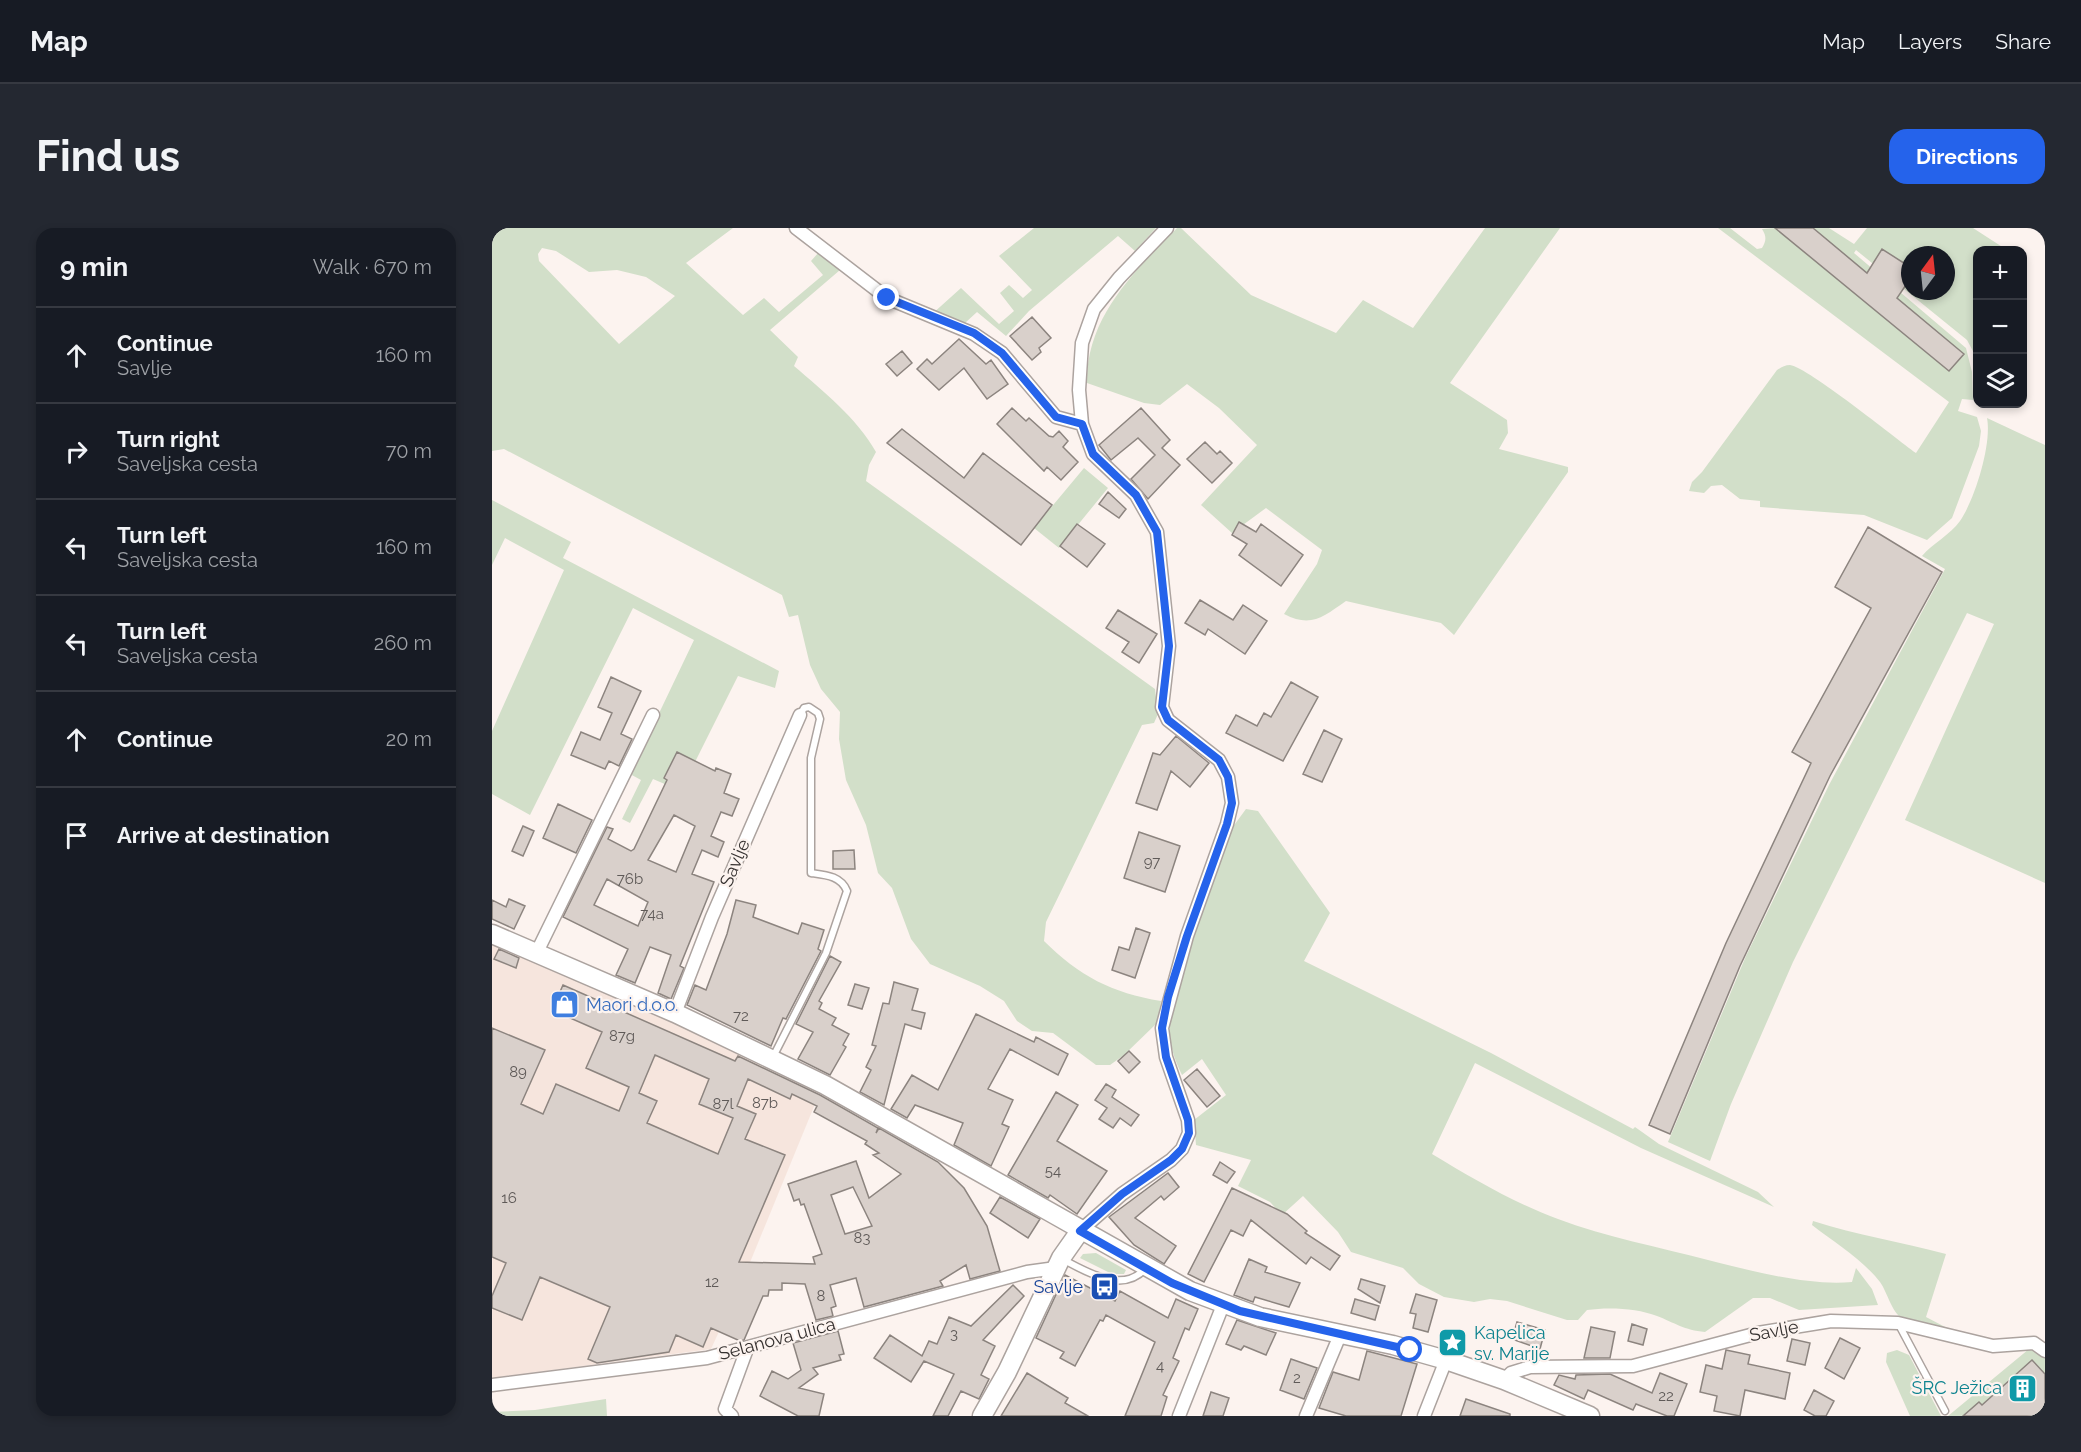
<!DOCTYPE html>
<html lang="en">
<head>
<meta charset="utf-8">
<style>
	body { margin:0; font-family:Raleway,sans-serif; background:#242831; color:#f1f3f6 }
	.controls { position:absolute; right:18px; top:18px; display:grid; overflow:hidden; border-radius:12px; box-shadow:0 3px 9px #0003 }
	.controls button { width:54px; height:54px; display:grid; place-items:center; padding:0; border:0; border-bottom:2px solid #363941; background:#171b24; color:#f1f3f6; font:30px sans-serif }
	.compass { position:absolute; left:1409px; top:18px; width:54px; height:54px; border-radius:50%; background:#171b24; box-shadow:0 3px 9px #0003; rotate:15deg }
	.stop { position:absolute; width:18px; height:18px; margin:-14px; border:4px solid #2563eb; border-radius:50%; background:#fff }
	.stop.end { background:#2563eb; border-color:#fff; box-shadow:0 2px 6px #0008 }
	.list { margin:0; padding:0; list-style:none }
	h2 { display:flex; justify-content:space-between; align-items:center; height:78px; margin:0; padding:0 24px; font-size:26px }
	h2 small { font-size:20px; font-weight:400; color:#9ea1a6 }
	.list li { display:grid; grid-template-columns:39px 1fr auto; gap:18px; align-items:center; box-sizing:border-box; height:96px; padding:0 24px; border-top:2px solid #363941 }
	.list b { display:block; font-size:22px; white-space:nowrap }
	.list p { margin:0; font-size:20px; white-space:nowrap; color:#9ea1a6 }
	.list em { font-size:20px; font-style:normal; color:#9ea1a6 }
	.icon { flex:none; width:33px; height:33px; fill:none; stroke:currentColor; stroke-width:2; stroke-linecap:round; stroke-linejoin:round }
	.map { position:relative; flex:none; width:1553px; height:1188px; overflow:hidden; border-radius:18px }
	header { display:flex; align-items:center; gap:36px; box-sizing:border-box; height:84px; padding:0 30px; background:#171b24; border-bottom:2px solid #363941 }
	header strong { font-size:28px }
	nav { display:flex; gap:33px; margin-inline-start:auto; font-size:21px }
	.intro { display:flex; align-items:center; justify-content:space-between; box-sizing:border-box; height:144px; padding:0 36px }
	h1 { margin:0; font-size:42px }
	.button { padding:15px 27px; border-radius:18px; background:#2563eb; color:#fff; font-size:21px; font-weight:700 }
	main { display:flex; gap:36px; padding:0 36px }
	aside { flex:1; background:#171b24; border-radius:18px; box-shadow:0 3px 9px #0003 }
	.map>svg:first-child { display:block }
	.built { fill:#f6e5dd }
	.green { fill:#d2dfc9; fill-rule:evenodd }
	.building { fill:#d9d0cb; stroke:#8c847f; stroke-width:1.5; fill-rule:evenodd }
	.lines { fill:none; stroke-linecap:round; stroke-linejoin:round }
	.lane-casing { stroke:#aca39f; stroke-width:9 }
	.street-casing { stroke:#aca39f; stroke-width:15 }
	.secondary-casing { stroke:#aca39f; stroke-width:21 }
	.lane { stroke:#fff; stroke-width:6 }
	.street { stroke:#fff; stroke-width:12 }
	.secondary { stroke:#fff; stroke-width:18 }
	.route { stroke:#2563eb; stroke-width:8 }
	.labels { text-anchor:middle; stroke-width:4.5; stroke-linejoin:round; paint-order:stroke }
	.number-label { font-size:15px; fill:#5f5a58 }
	.street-label { font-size:18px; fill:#363231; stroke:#fcf3ef }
	.shop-label { font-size:18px; fill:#366cbe; stroke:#fcf3ef; text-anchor:start }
	.transit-label { font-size:18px; fill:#164399; stroke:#fcf3ef; text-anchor:end }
	.culture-label { font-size:18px; fill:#0d838f; stroke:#fcf3ef; text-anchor:start }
</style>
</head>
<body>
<header>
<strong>Map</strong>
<nav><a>Map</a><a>Layers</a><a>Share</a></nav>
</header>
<div class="intro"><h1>Find us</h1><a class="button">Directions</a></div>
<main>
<aside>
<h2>9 min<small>Walk · 670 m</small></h2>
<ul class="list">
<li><svg class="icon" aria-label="ahead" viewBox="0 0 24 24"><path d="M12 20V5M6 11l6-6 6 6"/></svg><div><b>Continue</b><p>Savlje</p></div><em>160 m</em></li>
<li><svg class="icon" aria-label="right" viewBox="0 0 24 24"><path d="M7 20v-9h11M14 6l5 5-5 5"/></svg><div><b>Turn right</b><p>Saveljska cesta</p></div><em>70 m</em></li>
<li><svg class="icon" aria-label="left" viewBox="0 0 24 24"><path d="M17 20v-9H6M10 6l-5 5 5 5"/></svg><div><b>Turn left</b><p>Saveljska cesta</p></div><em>160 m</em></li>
<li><svg class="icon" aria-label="left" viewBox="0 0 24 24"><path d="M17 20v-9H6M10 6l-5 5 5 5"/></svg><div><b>Turn left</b><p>Saveljska cesta</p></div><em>260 m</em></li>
<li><svg class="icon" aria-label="ahead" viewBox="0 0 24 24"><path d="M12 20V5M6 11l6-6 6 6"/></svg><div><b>Continue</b></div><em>20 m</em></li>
<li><svg class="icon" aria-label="arrive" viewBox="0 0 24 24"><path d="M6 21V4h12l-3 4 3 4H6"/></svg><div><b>Arrive at destination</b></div></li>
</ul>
</aside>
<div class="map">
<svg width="1553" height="1188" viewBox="0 0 1553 1188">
	<rect width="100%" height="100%" fill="#fcf3ef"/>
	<path class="built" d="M0,715l330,144 -78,190 -33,72 -219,29z"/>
	<path class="green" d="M0,0h241l-47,35 57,52 21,-17 15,14 44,-37 -12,-14 8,-9 21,18 -70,60 28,27 -4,9c30,26 62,51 82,86l-7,13 -3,16 289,208 3,25 -4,9 -12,2 -96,197 -2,19c35,35 68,52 117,60l-4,22 -33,32 -14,10h-14l-43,-32 -21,-2 -15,-10 -13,-20 -24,-15 -50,-22 -19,-25 -19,-51 -14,-15 -12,-48 -20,-45 -7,-41 1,-27 -19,-23 -11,-24 -12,-50 -9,2 -7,-22 -278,-146 -12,2zM50,20l14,3 33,21 28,-2 29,7 29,19 -56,48 -80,-83 -1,-7z
		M542,0h122l-21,23 -17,-15 -89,75 -23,25 -29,-24 -12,11 -34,-8 30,-27 38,36 15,-13 -14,-18 9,-8 14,13 9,-8 -33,-34z
		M685,0h4l70,67 85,38 27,-33 50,28 72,-100h75l-110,155 57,37 1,13 -9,16 69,18v5l-114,163 -13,-12 -95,-22c-23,16 -35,27 -62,13l33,-50 5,-14 -56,-42 -34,25 -31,-28 56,-60 -38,-37 -32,-24 -27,21 -16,-2 -57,-20c-1,-66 47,-111 90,-155z
		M1226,0h12l27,21 5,-1c4,-7 5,-11 0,-19l13,-1 174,143 15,-17 -151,-126h16l25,16 13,-16h106l34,22h-29l-1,103h-3l-7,-13 -111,-90 -2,3 112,95 6,24 1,28 -11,-1 -4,12 19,6 4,14 -2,15 -27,72 -25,22 -63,-25 -104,-8v-6l-20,-2 -18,-14 -11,1 -7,7 -15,-2 3,-9 10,-10 75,-102c5,-3 8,-5 13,-5 19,3 105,73 126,88l33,-51zM1418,27h36v36h-36z
		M1495,190l58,27v438l-140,-63 89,-196 -27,-11 -174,349 -62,142 -21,57 -42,-19 78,-186 83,-171 116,-216 -23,-13c11,-13 28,-21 38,-35 15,-22 32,-77 27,-103z
		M592,240l24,20 -49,60 -25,-20z
		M0,272l79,42 -8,16 216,113 -4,17 -37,-12 -55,110 -16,-1 -14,-6 -23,44 -8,-4 19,-39 -11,-6 64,-134 -61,-32 -103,207 -38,-21v-63l72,-161 -59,-32 -13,27z
		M754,581l12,2 72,102 -26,48 187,92 142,76 2,-2 24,17 99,48 16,15 -133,-59 -166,-85 -43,91c40,24 82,49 126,65 48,18 101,28 150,41 44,11 99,26 144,22l4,-14 16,21 6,16 -79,5 -29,-12h-17l-48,34c-21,-2 -30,-9 -48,-16 -20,-8 -49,-9 -70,-6l-9,10h-11l-60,-19 -17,-2 -16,3 -30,-5 -25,-13 -16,-16 -52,-16 -13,-20 -35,-36 -21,19 -12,-13 -32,-16 13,-26 -55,-15 -2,-25 32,-25 -24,-36 -20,16c-13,-26 -14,-44 -11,-73l53,-158 8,-16z
		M1321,993c44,14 88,21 133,33l-20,63 21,11c-13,-2 -29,-3 -42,-8 -13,-5 -17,-27 -25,-38 -18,-23 -45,-39 -68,-57z
		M604,1025l30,17 -2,4h-12l-32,-16 3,-4z
		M1537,1121h6l10,8v59h-97z
		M1405,1122l12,5 32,61h-31l-24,-54 1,-9z
		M114,1171l1,17h-115v-4l43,-2z"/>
	<path class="building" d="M1283,0h38l54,45 15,-24 28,18v12l-13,19 67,56 -15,17z
		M540,89l19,21 -12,10 2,4 -9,8 -22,-24z
		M467,111l27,25 5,-4 17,24 -21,15 -23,-31 -25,22 -22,-21 10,-10 5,5z
		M410,123l10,12 -15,13 -11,-12z
		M520,180l14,13 3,-3 20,18 4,1 6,-6 9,10 -5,6 15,15 -17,18 -14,-13 -3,4 -47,-47z
		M649,180l29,32 -8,8 18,17 -32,34 -17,-20 24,-24 -17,-17 -27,22 -12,-15z
		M410,201l62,49 19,-25 69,52 -31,40 -134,-102z
		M713,214l12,12 3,-3 12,12 -20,20 -25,-24z
		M616,264l18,17 -7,9 -20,-14z
		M747,294l17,10 5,-8 42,31 -22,31 -42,-31 8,-11 -15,-9z
		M585,296l28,20 -18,23 -27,-21z
		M1376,299l74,45 -112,204 -90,190 -70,168 -21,-9 77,-182 85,-180 -19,-11 79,-144 -36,-21z
		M708,372l33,20 10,-15 24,16 -22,33 -37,-25 -3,6 -20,-12z
		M626,382l39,24 -18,29 -17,-11 7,-10 -23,-14z
		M119,449l30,14 -20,43 11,5 -13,27 -10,-5 -4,8 -34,-14 10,-23 19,8 12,-27 -14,-6z
		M799,454l27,15 -35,64 -57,-28 10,-18 21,11 7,-13 7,4z
		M832,502l18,9 -20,43 -19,-8z
		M684,508l33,27 -19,24 -19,-16 -14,39 -21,-7 17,-50 7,2z
		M185,524l38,19 1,-3 15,6 -7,19 15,6 -7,17 -11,-4 -10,24 13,6 -6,15 -16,-7 -10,24 22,8 -34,84 4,2 -13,31 -13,-6 13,-38 -21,-8 -15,36 -19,-8 12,-26 -65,-32 44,-90 6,2 -5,10 23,12 3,-2 33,-69 -3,-2zM182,587l21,11 -19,46 -28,-12zM115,651l41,23 -10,24 -44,-21z
		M66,576l34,16 -16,33 -33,-15z
		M31,598l11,5 -11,25 -11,-5z
		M647,604l41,14 -15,46 -41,-14z
		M362,622l1,19h-22v-18z
		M17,671l16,7 -11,23 -22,-10v-19l14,7z
		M244,672l20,5 -3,12 45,17 4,-11 22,7 -6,19 3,2 -35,68 -3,-1 -12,28 -84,-41 8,-20 11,5 21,-56z
		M644,700l14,5 -15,45 -23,-8 7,-23 10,3z
		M7,721l20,9 -3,10 -22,-9z
		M338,728l11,6 -22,39 3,2 -3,6 17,9 -4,7 17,9 -6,11 3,2 -16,28 -32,-16 15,-27 -17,-8z
		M402,754l24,7 -6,21 13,3 -4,16 -16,-5 -21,81 -24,-13 11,-22 -5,-3 10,-21 -4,-1 11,-42 6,1z
		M363,756l14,4 -7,21 -14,-4z
		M71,757l172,76 3,-5 82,39 58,33 -2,5 3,-5 59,34 26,26 23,38 13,45 -30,8 -4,-14 -26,16 3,5 -79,21 -8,-29 -26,7 6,21 -5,2 2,8 -17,4 -11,-36 -23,-1v7h-13l-1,6h-5l-19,44 -4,1 -29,-13 -8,19 -27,-12 -7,17 -72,11 -9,-4 22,-52 -70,-30 -18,43 -30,-12v-12l14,-33 -14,-6v-229l53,22 -24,54 22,10 13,-30 63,27 10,-24 -43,-19 16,-36 -50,-22zM163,827l54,24 -10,25 34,14 -15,36 -71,-31 10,-22 -18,-8zM256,851l42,20 2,-5 25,12 -3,6 53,29 -2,3 14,9 -6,2 28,19 -32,24 -13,-37 -68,23 6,17 5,-2 2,6 3,-1 18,50 -9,3 2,7 -76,-2 46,-107 -40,-16 11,-25 -19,-8zM361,959l19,39 -27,8 -14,-39z
		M484,786l58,28 2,-5 32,17 -10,21 -48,-26 -22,40 25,11 -11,24 7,3 -18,39 -37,-21 9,-22 -48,-18 -8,13 -16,-9 21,-34 26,15z
		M637,823l11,11 -11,11 -11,-12z
		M705,841l23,27 -13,11 -23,-27z
		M614,856l10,6 -4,7 27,18 -8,11 -11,-8 -7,10 -14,-9 8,-11 -12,-8z
		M564,864l22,13 -21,36 50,30 -30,43 -27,-19 -2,3 -40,-23z
		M728,934l15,10 -8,11 -14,-8z
		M676,945l11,14 -15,13 -3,-4 -26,22 41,28 -12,18 -30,-19 -25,-28z
		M740,960l55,26 20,17 -2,2 35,23 -10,14 -19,-13 -5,7 -55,-44 -8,16 -12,-6 -27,52 -16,-8z
		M508,969l40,22 -12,19 -38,-25z
		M757,1031l18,8 -2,5 35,11 -11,24 -34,-10 -2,5 -19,-7z
		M573,1047l50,26 5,-10 48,27 8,-19 22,10 -9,21 -4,-2 -12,30 6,3 -16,34 4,2 -6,19h-36l30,-74 -49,-27 -3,6 -3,-1 -25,46 -15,-8 4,-6 -28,-14z
		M869,1051l24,7 -5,17 -22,-14z
		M521,1057l11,11 -41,44 12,6 -14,29 8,4 -10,20 -18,-8 -13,25h-15l21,-42 -30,-13 -13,21 -37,-24 16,-23 32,21 7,-15 8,3 12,-27 22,9z
		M924,1066l21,6 -9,32 -15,-4 3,-14 -6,-1z
		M863,1071l24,7 -4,14 -24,-7z
		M745,1092l39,13 -10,22 -22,-9 -3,4 -15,-6z
		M1025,1094l28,8 -5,19 -28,-10z
		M1140,1096l15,5 -4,16 -15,-4z
		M1099,1099l24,5 -5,26h-26z
		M346,1103l6,23 -5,1 2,5 -28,8 5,6 -19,14 25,6 -5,22h-21l-38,-20 12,-25 16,8 13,-9 -8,-27z
		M1348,1110l20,10 -16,31 -19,-11z
		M1300,1111l18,4 -5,22 -18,-4z
		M1234,1122l24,5 -2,9 42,9 -5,26 -40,-9 -5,26 -26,-5 3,-15 -17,-4 6,-27 16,4z
		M875,1123l50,13 -16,52h-55l-27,-8 14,-36 26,8z
		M799,1131l26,9 -13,31 -24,-9z
		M1540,1132l13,14v42h-82l16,-14 3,3z
		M535,1145l41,25 -3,5 23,13h-87z
		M1168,1145l27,11 -13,32h-7l-31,-12 -3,6 -45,-20 -4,9 -30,-14 5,-10 16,4 1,-4 34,-1 42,19z
		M1322,1162l20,11 -8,15h-11l-11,-6z
		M719,1164l18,6 -6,18h-20z
		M974,1171l44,15v2h-50z"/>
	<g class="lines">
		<defs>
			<path id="lane" d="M280,831l54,-106 21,-62c-6,-15 -21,-16 -36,-18v-115l9,-39 -2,-6 -9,-6 -5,1 -4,7
				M570,1031c25,13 60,35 83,10
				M1406,1095l47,88"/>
			<path id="street" d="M304,0l91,70 87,36 28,19 54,64 26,7
				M44,726l117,-239
				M183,785l37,-96 88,-202
				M588,1003l42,-37 49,-34 11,-11 7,-16 -1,-13 -22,-63 -4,-29 25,-92 40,-112 5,-21 -4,-26 -9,-17 -51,-40 -6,-13 7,-61 -12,-114 -21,-37 -43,-41 -11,-30 -3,-34 3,-47 12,-34 25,-31 48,-50
				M1012,1152l7,-7 19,-6 103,-1 125,-33 73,-12 67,2 95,23 41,-3 11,8
				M0,1157l215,-27 320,-86 29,-4
				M240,1188l-7,-7 22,-60
				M687,1188l44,-111
				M814,1188l34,-81
				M932,1188l22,-56"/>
			<path id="secondary" d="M0,706l183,79 150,72 365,206 70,26 133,28 53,15 58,20 86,36
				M490,1188l25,-44 54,-114 19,-27"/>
		</defs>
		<use href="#lane" class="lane-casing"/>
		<use href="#street" class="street-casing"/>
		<use href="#secondary" class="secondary-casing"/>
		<use href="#lane" class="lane"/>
		<use href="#street" class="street"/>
		<use href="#secondary" class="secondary"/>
	</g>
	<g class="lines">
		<path class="route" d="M395,70l87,35 28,20 54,64 26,7 11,30 43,41 21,37 12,114 -7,61 6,13 51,40 9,17 4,26 -5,21 -40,112 -19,61 -6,31 4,29 22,63 1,13 -7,16 -11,11 -49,34 -42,37 92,52 68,28 170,39"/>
	</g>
	<defs>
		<symbol id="shop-square" viewBox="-11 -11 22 22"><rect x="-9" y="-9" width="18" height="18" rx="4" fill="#3f7fe0" stroke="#fcf3ef"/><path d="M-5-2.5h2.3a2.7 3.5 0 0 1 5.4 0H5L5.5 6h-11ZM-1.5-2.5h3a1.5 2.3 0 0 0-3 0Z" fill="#fff"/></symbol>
		<symbol id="bus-square" viewBox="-11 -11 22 22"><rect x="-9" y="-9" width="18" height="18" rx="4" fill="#1a4fb4" stroke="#fcf3ef"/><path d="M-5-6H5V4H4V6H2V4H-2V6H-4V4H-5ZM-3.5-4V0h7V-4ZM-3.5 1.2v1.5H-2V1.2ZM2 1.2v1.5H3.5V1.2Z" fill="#fff"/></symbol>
		<symbol id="sight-square" viewBox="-11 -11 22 22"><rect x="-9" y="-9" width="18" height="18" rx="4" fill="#0f9aa8" stroke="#fcf3ef"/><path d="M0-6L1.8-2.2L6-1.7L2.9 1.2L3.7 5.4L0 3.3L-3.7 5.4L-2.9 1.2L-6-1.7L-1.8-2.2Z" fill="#fff"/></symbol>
		<symbol id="building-square" viewBox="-11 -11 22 22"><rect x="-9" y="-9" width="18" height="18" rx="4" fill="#0f9aa8" stroke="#fcf3ef"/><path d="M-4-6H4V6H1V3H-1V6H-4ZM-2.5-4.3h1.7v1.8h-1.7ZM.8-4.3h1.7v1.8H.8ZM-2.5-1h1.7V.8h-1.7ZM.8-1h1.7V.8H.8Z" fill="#fff"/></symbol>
	</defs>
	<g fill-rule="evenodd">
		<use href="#shop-square" x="56" y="760" width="33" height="33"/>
		<use href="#bus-square" x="596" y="1042" width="33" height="33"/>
		<use href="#sight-square" x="944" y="1098" width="33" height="33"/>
		<use href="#building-square" x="1514" y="1144" width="33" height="33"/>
	</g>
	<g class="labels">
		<g class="number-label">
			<text x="660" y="639">97</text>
			<text x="138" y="656">76b</text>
			<text x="160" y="691">74a</text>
			<text x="249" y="793">72</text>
			<text x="130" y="813">87g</text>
			<text x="26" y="849">89</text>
			<text x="273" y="880">87b</text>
			<text x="231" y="881">87l</text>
			<text x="561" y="948">54</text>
			<text x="17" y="975">16</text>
			<text x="370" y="1015">83</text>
			<text x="220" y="1059">12</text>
			<text x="329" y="1073">8</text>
			<text x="462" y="1111">3</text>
			<text x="668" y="1143">4</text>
			<text x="805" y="1155">2</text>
			<text x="1174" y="1173">22</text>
		</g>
		<g class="street-label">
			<text transform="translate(243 635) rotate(-67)" y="6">Savlje</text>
			<text transform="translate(1282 1103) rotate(-11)" y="6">Savlje</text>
			<text transform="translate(285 1111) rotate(-15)" y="6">Selanova ulica</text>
		</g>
		<g class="shop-label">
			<text x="94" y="783">Maori d.o.o.</text>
		</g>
		<g class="transit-label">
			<text x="591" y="1065">Savlje</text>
		</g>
		<g class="culture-label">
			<text x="982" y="1111">Kapelica<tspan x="982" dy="21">sv. Marije</tspan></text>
			<text x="1510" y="1166" text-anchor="end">ŠRC Ježica</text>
		</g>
	</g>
</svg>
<div class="controls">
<button>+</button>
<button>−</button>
<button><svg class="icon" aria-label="layers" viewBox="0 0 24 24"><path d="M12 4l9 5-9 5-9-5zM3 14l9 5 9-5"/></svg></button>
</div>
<svg class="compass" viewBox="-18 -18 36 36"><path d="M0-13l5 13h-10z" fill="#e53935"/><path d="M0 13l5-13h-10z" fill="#9ea1a6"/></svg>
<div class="stop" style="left:918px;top:1122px"></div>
<div class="stop end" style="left:395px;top:70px"></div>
</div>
</main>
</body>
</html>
